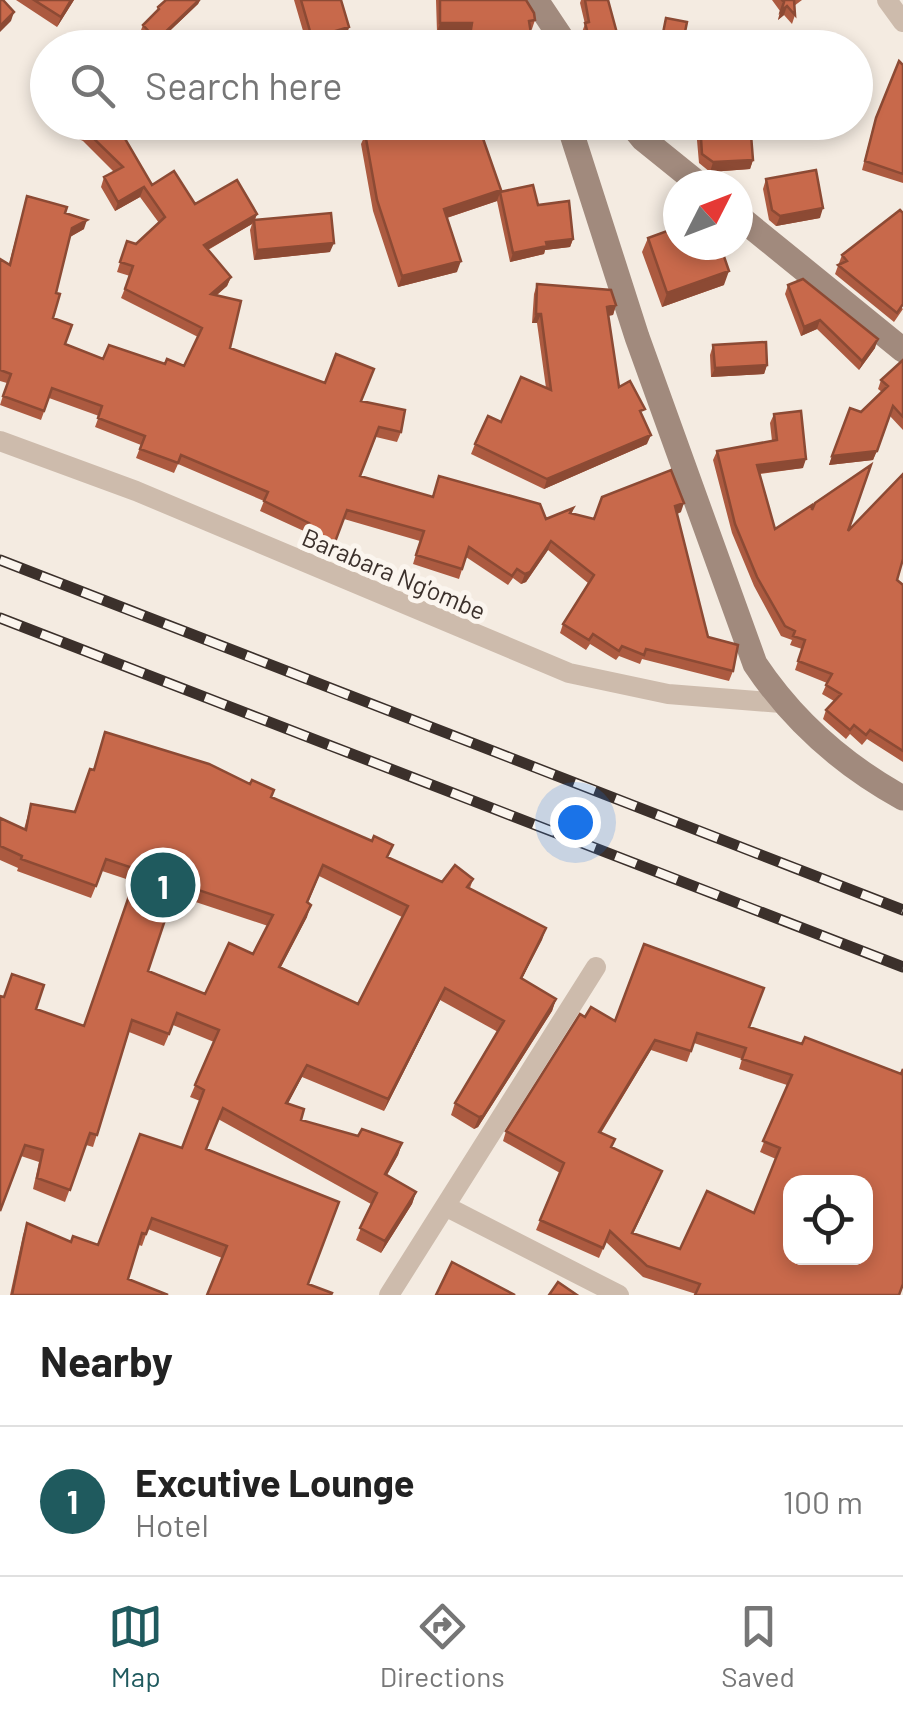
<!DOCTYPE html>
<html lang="en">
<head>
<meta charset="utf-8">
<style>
	body { margin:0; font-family:Barlow,sans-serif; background:#f2f2f2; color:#222 }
	.controls { position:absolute; right:30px; bottom:30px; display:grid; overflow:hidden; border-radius:20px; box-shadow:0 5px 15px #0003 }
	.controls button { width:90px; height:90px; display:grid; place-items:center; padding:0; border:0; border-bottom:2px solid #e0e0e0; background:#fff; color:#222; font:50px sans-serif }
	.compass { position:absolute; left:663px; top:170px; width:90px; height:90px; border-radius:50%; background:#fff; box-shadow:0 5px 15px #0003; rotate:48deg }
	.you { position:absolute; left:575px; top:822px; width:35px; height:35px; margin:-25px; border:8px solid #fff; border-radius:50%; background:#1a73e8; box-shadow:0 0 0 15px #1a73e833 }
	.badge { display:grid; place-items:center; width:65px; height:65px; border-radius:50%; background:#1f5a5e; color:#fff; font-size:32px; font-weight:700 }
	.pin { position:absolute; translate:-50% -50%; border:5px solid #fff; box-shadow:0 2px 10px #0006 }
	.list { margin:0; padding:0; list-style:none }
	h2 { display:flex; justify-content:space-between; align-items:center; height:130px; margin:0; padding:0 40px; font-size:42px }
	h2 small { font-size:32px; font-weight:400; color:#767676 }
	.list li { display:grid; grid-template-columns:65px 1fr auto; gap:30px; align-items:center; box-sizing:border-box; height:150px; padding:0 40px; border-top:2px solid #e0e0e0 }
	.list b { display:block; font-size:38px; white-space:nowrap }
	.list p { margin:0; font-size:32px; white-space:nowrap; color:#767676 }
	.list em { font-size:32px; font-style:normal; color:#767676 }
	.icon { flex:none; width:55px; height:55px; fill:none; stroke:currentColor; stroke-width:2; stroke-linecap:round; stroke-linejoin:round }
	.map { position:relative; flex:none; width:903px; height:1295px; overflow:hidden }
	.search { position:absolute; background:#fff; box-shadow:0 5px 15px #0003; left:30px; right:30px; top:30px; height:110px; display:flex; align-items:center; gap:25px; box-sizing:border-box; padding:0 35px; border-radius:55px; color:#767676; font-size:38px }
	.sheet { height:280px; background:#fff }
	nav { display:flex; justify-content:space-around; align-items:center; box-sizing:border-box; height:140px; border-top:2px solid #e0e0e0; background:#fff; font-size:28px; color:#767676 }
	nav a { display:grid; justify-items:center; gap:5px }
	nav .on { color:#1f5a5e }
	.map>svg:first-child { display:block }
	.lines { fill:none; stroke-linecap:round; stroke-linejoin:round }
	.street { stroke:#cdbbac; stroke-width:20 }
	.secondary { stroke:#a18a7d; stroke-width:25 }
	.rail-casing { stroke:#3b302b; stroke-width:11 }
	.rail { stroke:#fbf5ee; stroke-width:8; stroke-dasharray:22; stroke-linecap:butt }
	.wall { fill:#ac5a40; fill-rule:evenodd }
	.shaded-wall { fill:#8c4a34 }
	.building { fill:#c8694b; stroke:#8c4a34; stroke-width:2.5; fill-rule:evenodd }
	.labels { text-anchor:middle; stroke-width:10; stroke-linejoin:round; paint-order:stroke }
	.street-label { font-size:25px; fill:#3b302b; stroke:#fbf5ee }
</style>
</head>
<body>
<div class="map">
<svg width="903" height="1295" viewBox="0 0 903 1295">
	<rect width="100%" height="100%" fill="#f4ebe1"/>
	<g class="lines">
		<path class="street" d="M887,0l16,22
			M0,441l136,50 433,182 99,21 113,9
			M445,1206l174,89
			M389,1295l207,-328"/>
		<path class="secondary" d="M536,0l32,48
			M568,122l69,215 118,327c38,57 88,101 148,134
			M629,122l14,17 57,46
			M738,216l165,134"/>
		<defs>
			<path id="rail" d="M0,560l903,350
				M0,618l903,349"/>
		</defs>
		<use href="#rail" class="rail-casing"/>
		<use href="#rail" class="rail"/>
	</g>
	<path class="wall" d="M16,0h58l-17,27z
		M200,0l-2,4 -42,40 -15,-14 2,-5 13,-12 2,-6z
		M294,0h47l8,27 -3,10 -38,11z
		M436,0h90l9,20 -3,9 -2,1 2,18h-66l3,-16h-32z
		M581,0h27l13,48h-35l-4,-16 3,-8 -5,-21z
		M772,0h30l-8,6 1,9 -3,9 -8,-9 -6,5 2,-9z
		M666,18l17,24 -1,5 -21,-4z
		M899,61l4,4v118l-41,-13 11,-43z
		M59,122h68l1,2 -5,12 29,49 43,19 62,10 -2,6 75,32 -76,8 -4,-30 2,-6 -44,26 23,27 -4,9 -10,9 13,53 132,53 39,31 -4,10 -21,-5 -16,39 73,21 6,-21 107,43 27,-11 -1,5 22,6 87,-7 -4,2 31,123 25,34 -4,10 -87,-22 -2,5 -21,-8 -3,4 -26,-16 -4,6 -26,-17 3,-9 25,-41 -40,-33 -22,32 -5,2 -8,-6 -5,7 -42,-28 -7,22 -46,-15 7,-23 -76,-22 -13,32 -28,-11 3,-8 -46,-21 4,-10 -86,-37 -4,9 -38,-15 5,-13 -46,-18 4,-11 -50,-18 -8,22 -41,-15 7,-22 -7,-2v-122l9,5 18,-68 38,17 19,16 -14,8 -14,56 -3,25 12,26 38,15 81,7 14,-29 -77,-39 9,-22 -13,-4 10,-31 9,3 23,-21 -19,-26 -25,14 -14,-24 3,-10 10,-5 -31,-31 -26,-12z
		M366,122h137l-3,16 -17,2 17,52 38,13 35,34 -3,8 -25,3 -1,4 -34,8 -13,-61 -50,17 10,54 -59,15 -25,-76 -12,-67 5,-11z
		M699,122h51l3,38 -3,9 -40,3 -11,-9 -3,-34z
		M766,179l54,39 -44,8 -7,-6 -6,-31z
		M648,238l76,47 -62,22 -20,-55z
		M842,255l61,54 -9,13 -59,-48z
		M537,284l79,21 -3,10 -5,1 11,71 23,29 5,28 -103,45 -73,-35 4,-10 71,-56 -9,-65h-5l2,-29z
		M788,285l87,63 -16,22 -42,-41 -16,7 -16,-42z
		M713,345l54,20 -3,9 -53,3 -1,-22z
		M903,360v70l-14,-15 -16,45 -44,5 3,-9 29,-44 21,-20 -4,-3 3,-9z
		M774,414l29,54 -43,6 15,55 37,-19 36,21 55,54v177l-36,-23 -5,6 -12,-11 -4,5 -23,-20 3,-9 8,-9 -12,-7 5,-11 -32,-13 7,-21 -12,-4 2,-5 -11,-4 -27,-50 -22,-53 -19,-73 4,-9 55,-10 -2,-18z
		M271,797l117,61 54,24 31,-3 -3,9 76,40 -24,51 34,20 -4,12 -74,116 -4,2 -23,-14 4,-12 43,-71 -58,-32 -56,111 -82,-34 -14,26 13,17 57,16 44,7 -4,12 -11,20 29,17 -4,12 -31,49 -25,-13 15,-36 -153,-85 -11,30 132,53 -117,56 -74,-29 -6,17 -3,-1 -11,34 40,16h-158l13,-60 4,-12 44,19 27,3 84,-97 18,-47 -10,-4 24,-55 -41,-17 -9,21 -35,-14 -36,115 -7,-2 -21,57 -32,-13 6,-27 -18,-6 15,-147 48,17 64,-55 57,23 48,-40 15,-28 -166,-55 -11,27 -74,-27 1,-3 -18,-8v-42l24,11 7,-25 44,8zM319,876l83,41 -44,87 -77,-37 26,-50 1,-14z
		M585,1017l30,4 134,6 152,47 2,210 -207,10 -53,-17 -37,-35 -7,16 -63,-28 24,-57 -57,-32 3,-10zM694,1043l48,16 -3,10 48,16 -27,67 16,7 -22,54 -74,36 -47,-15 25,-53 -47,-34 -10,-14 50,-83 36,12z"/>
	<path class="shaded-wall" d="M71,0h3l-17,27 4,-10z
		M200,0l-2,4 -42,40 1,-4z
		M787,6l-3,9 -6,5 3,-9z
		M14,12l-3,9 -11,11v-6z
		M440,23h32l-3,9h-32z
		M349,27l-3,10 -38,11 4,-10z
		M504,127l-4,11 -24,2 4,-10z
		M753,160l-3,9 -40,3 3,-10z
		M144,187l-4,10 -25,14 3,-9z
		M501,190l-4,11 -57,19 4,-11z
		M823,208l-3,10 -44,8 4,-10z
		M257,214l-5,10 -52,30 4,-9z
		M87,220l-3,9 -16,9 4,-10z
		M573,239l-3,8 -25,3 -1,4 -34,8 3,-9 33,-11z
		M334,243l-4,9 -76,8 3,-10z
		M461,261l-4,11 -59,15 4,-11z
		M729,271l-5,14 -62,22 5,-14z
		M231,277l-4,9 -20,17 4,-9z
		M616,305l-3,10 -9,1 3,-9z
		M536,314h5l-4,9h-5z
		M820,320l-3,9 -16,7 3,-9z
		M878,339l-3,9 -16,22 3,-9z
		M767,365l-3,9 -53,3 4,-9z
		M651,435l-4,9 -103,45 3,-10z
		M877,451l-4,9 -44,5 3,-9z
		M806,459l-3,9 -49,6 3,-9z
		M684,503l-3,9 -9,4 3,-10z
		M551,541l-3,9 -22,32 -5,2 4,-10z
		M311,905l-4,12 -32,61 4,-11z
		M546,928l-4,12 -26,50 5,-12z
		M445,988l-5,12 -56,111 4,-12z
		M556,999l-4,12 -74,116 -4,2 5,-12z
		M655,1040l-4,10 -56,92 4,-10z
		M307,1065l-5,12 -20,38 4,-12z
		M402,1143l-4,12 -17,30 4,-11z
		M416,1192l-4,12 -31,49 4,-12z"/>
	<path class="building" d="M0,0h3l11,12 -14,14z
		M34,0h37l-10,17z
		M166,0h33l-42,40 -14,-15 16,-16 -1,-2z
		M301,0h40l8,27 -37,11z
		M440,0h86l8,13 1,7 -6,1 4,25 -12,2h-53l4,-25h-32z
		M585,0h23l13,48h-29l-7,-25 4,-1z
		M782,0h12l1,15 -8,-9 -6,5 3,-9z
		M666,18l21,4 -4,20 -21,-4z
		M899,61l4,4v109l-38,-13 11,-43z
		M66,122h61l1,2 -7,8 31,53 22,-14 21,33 42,-24 20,34 -53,31 27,32 -20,17 30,7 -11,47 95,35 11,-29 38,15 -13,32 44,9 -4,22 -22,-5 -19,49 73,21 6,-21 101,28 6,15 27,-11 -3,5 24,6 8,-22 69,-27 13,33 -9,3 33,131 30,8 -5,26 -87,-22 -2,6 -22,-9 -3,5 -26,-17 -4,6 -26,-16 31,-49 -43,-34 -21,31 -5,2 -8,-5 -5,7 -43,-29 -7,22 -46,-14 8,-24 -77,-21 -12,32 -29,-11 3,-8 -45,-22 4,-9 -87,-37 -3,8 -38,-14 5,-13 -47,-18 4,-12 -50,-18 -8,23 -41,-15 8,-22 -11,-4v-111l10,6 17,-69 40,11 -2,6 22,7 -15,8 -16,65 4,1 -7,24 19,7 -7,19 38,15 6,-14 56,19 2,-5 17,7 18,-38 -77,-39 8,-23 -13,-4 7,-21 9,3 29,-27 -21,-30 -26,15 -14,-25 19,-10 -37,-36z
		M370,122h133l1,5 -24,3 21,60 -57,19 17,52 -59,15 -25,-76 -12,-67h4z
		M700,122h50l3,38 -40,2 -11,-8z
		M816,170l7,38 -43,8 -8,-6 -6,-31z
		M533,185l5,20 31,-4 4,38 -27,3 1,4 -34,7 -13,-61z
		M900,210l3,3v91l-6,9 -59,-48 9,-4 -5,-6z
		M331,213l3,30 -77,7 -3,-30z
		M678,227v18h42l9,26 -62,22 -19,-55z
		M803,279l75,60 -16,22 -42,-41 -16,7 -16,-42z
		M537,284l74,6 5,15 -9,2 12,80 11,-6 15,28 -5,2 11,24 -104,44 -72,-35 13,-28 13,6 20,-45 30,13 -10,-76h-5z
		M766,342l1,23 -52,3 -2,-23z
		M903,360v57l-10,-11 -16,45 -45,5 18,-48 11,4 27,-26 -7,-6z
		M801,411l5,48 -49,6 18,64 37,-24v5l3,-7 56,-38 -23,66 55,-57v85l-6,21 6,5v166l-33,-21 -4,5 -12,-10 -4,5 -24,-20 15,-16 -15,-9 6,-11 -34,-13 7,-21 -12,-4 2,-5 -10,-5 -28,-49 -22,-53 -18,-73 60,-11 -3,-26z
		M105,732l104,32 41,20 2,-4 22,10 -3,7 101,44 2,-5 19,9 -6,12 55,25 13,-17 18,14 -6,8 79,41 -25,50 35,21 -73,117 -4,1 -24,-14 49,-82 -59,-33 -57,111 -81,-34 -21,38 18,6 -3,11 57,16 4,-7 40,14 -17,31 31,18 -31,49 -25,-13 17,-35 -154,-85 -17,41 133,53 -31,82 24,9 -1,2h-124l20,-49 -75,-28 -6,16 -4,-1 -14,46 40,16h-156l15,-72 44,19 2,-6 25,9 42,-111 42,14 22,-58 -9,-5 24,-55 -42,-17 -8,21 -37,-14 -35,115 -7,-2 -20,57 -33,-12 6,-28 -18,-5 -25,66v-215l4,1 8,-23 32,11 -8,24 48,17 45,-130 38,18 -19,57 57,23 24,-51 24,11 20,-39 -167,-56 -10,27 -75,-27 1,-3 -22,-10v-28l26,12 5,-26 44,8 15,-43 4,1zM323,865l85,41 -50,98 -79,-37 32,-62 -4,-3z
		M644,944l120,44 -15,39 53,17 3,-7 96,37 2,-5v215l-4,11h-204l5,-11 -53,-18 -37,-35 -7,17 -63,-28 24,-57 -58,-32 74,-117 5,3 6,-10 24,14zM697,1033l49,15 -4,11 50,16 -29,66 17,7 -26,65 -47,-22 -27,58 -48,-16 30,-62 -51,-24 4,-8 -16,-7 56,-92 36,11zM790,1182h76v76h-76z
		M452,1262l63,33h-79z
		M558,1282l19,13h-28z"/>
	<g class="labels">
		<g class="street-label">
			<text transform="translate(394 574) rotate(23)" y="9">Barabara Ng'ombe</text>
		</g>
	</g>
</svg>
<div class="controls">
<button><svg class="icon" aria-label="locate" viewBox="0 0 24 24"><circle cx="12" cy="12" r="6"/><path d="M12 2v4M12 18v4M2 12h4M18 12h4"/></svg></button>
</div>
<svg class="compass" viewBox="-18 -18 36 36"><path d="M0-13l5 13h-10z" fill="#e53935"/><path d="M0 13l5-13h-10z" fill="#767676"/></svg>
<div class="you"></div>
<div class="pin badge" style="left:163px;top:885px">1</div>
<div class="search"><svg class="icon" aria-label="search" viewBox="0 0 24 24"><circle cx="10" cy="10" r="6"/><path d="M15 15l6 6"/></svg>Search here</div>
</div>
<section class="sheet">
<h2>Nearby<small></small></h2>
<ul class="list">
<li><span class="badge">1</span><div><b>Excutive Lounge</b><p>Hotel</p></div><em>100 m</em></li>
</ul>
</section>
<nav>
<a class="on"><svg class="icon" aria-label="map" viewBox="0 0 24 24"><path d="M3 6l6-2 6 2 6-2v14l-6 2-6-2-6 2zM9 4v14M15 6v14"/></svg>Map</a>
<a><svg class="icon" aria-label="directions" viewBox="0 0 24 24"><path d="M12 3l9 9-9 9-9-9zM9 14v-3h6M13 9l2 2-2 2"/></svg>Directions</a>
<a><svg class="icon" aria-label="saved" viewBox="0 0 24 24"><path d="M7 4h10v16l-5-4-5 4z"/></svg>Saved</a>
</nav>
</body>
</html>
